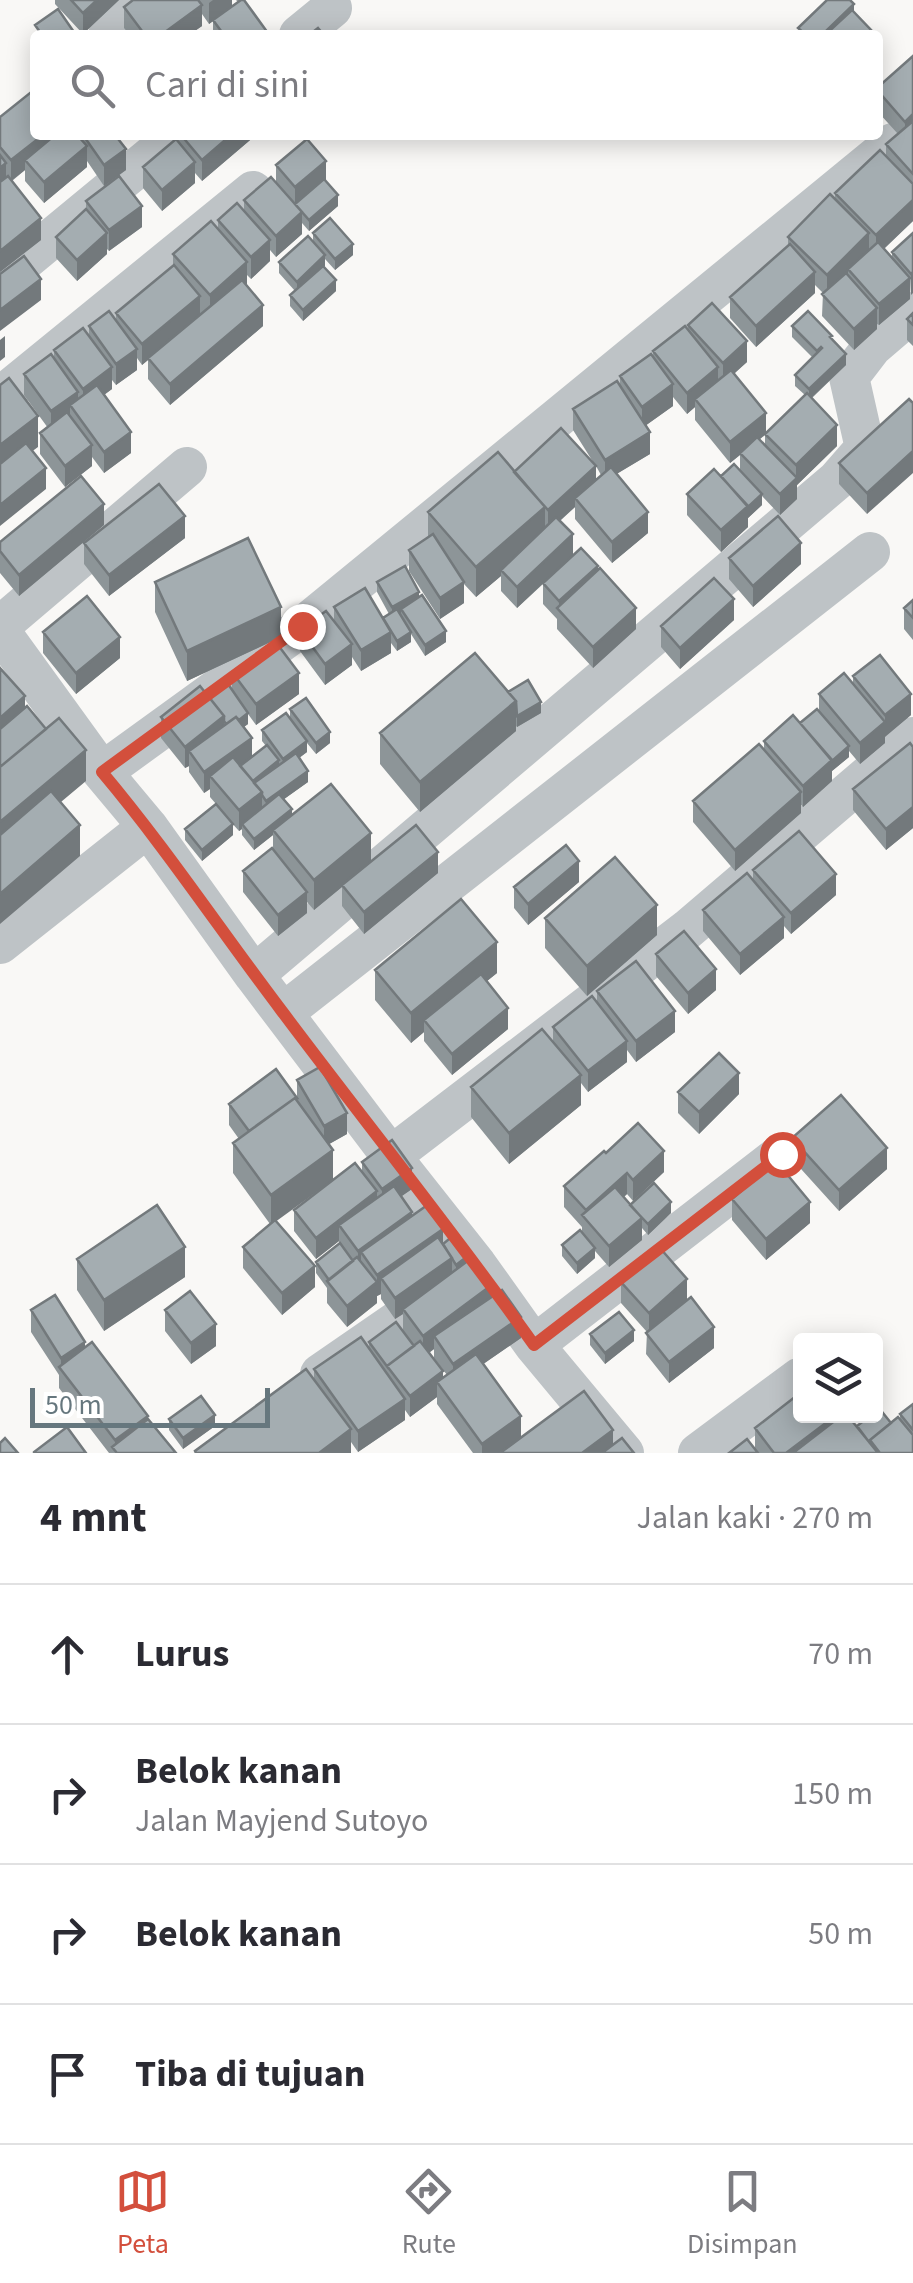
<!DOCTYPE html>
<html lang="id">
<head>
<meta charset="utf-8">
<style>
	body { margin:0; font-family:"Source Sans 3",sans-serif; background:#f7f7f7; color:#2b2b33 }
	.controls { position:absolute; right:30px; bottom:30px; display:grid; overflow:hidden; border-radius:10px; box-shadow:0 5px 25px #0003 }
	.controls button { width:90px; height:90px; display:grid; place-items:center; padding:0; border:0; border-bottom:2px solid #e1e1e2; background:#fff; color:#2b2b33; font:50px sans-serif }
	.scale { position:absolute; left:30px; bottom:25px; width:240px; box-sizing:border-box; padding-left:10px; border:5px solid #66777e; border-top:0; font-size:28px; line-height:35px; white-space:nowrap; color:#66777e; -webkit-text-stroke:8px #fff; paint-order:stroke }
	.stop { position:absolute; width:30px; height:30px; margin:-22px; border:8px solid #d34f3c; border-radius:50%; background:#fff }
	.stop.end { background:#d34f3c; border-color:#fff; box-shadow:0 2px 10px #0008 }
	.list { margin:0; padding:0; list-style:none }
	h2 { display:flex; justify-content:space-between; align-items:center; height:130px; margin:0; padding:0 40px; font-size:42px }
	h2 small { font-size:32px; font-weight:400; color:#7c7c81 }
	.list li { display:grid; grid-template-columns:65px 1fr auto; gap:30px; align-items:center; box-sizing:border-box; height:140px; padding:0 40px; border-top:2px solid #e1e1e2 }
	.list b { display:block; font-size:38px; white-space:nowrap }
	.list p { margin:0; font-size:32px; white-space:nowrap; color:#7c7c81 }
	.list em { font-size:32px; font-style:normal; color:#7c7c81 }
	.icon { flex:none; width:55px; height:55px; fill:none; stroke:currentColor; stroke-width:2; stroke-linecap:round; stroke-linejoin:round }
	.map { position:relative; flex:none; width:913px; height:1453px; overflow:hidden }
	.search { position:absolute; background:#fff; box-shadow:0 5px 25px #0003; left:30px; right:30px; top:30px; height:110px; display:flex; align-items:center; gap:25px; box-sizing:border-box; padding:0 35px; border-radius:10px; color:#7c7c81; font-size:38px }
	.sheet { height:690px; background:#fff }
	nav { display:flex; justify-content:space-around; align-items:center; box-sizing:border-box; height:140px; border-top:2px solid #e1e1e2; background:#fff; font-size:28px; color:#7c7c81 }
	nav a { display:grid; justify-items:center; gap:5px }
	nav .on { color:#d34f3c }
	.map>svg:first-child { display:block }
	.lines { fill:none; stroke-linecap:round; stroke-linejoin:round }
	.minor { stroke:#bec3c6; stroke-width:40 }
	.wall { fill:#8d9598; fill-rule:evenodd }
	.shaded-wall { fill:#73797c }
	.building { fill:#a4adb1; stroke:#73797c; stroke-width:2.5 }
	.route { stroke:#d34f3c; stroke-width:12 }
</style>
</head>
<body>
<div class="map">
<svg width="913" height="1453" viewBox="0 0 913 1453">
	<rect width="100%" height="100%" fill="#f9f8f6"/>
	<g class="lines">
		<path class="minor" d="M108,35l36,-35
			M299,35l33,-27
			M0,281l177,-146
			M0,397l253,-206
			M0,626l187,-159
			M0,631l102,141 46,55 106,148 137,181 86,109 57,80 90,108
			M102,772l200,-145 591,-484
			M0,944l148,-117
			M254,975l583,-495 28,-32 -16,-71 23,-30 41,-35
			M283,1013l587,-461
			M391,1156l297,-227 225,-192
			M534,1345l248,-192
			M320,1374l129,-89
			M698,1453l101,-75"/>
	</g>
	<path class="wall" d="M55,0h64l-36,34 -28,-30z
		M133,0h99v6l6,-4 -2,-2h8l24,35h-55v-14l-4,3 -7,-10v12l-13,9h-59l-6,-7v-21z
		M913,56v165l-29,28 8,9v-6l21,-19 -3,66 -31,26 -2,-1v5l-23,21 -32,-34 1,-23 -8,-8v8l-59,54 -26,-29v-21l58,-52v-8l47,-38v-6l51,-36v-13l12,-10 -20,-22v-25z
		M0,117l35,18h80l11,35 -22,16 -17,-25v6l-43,36 -19,-22v-11l-13,11 29,59 -41,32z
		M177,135h79l-54,46 -7,-8v10l-33,28 -19,-23v-21l34,-26z
		M276,165l50,16 12,25 -29,25 -7,-8v11l-26,23 -6,-7v11l-19,18 -4,-4v9l-1,1 17,41 -93,79 -22,-26v-19l-6,5 -5,-7v12l-21,15 -4,-5v9l-8,6 27,58 -27,20 -12,-16v9l-27,21 -25,-33v-21l8,-5 -24,-33v-21l30,-16v-8l35,-15v-9l27,-5v-8l57,-46v-13l45,-25v-9l26,-10v-10l32,-17z
		M86,201l56,26 -33,24 -2,-2v5l-30,27 -21,-23v-21l30,-28z
		M313,233l40,22 -18,15 -10,-11 -1,8 12,24 -33,30 -13,-15v-11l5,-4 -16,-18v-11l34,-20z
		M913,313v33l-6,-6v-21z
		M688,325l59,37 -13,11 32,60 39,-38 -10,-9v-11l18,-17 -21,-21v-11l40,13 14,26 -34,33 25,48 -40,39v14l-17,16 -18,-19v9l-14,13v9l-27,25 -34,-37v-21l34,-18 19,-5v-16l-10,8 -35,-43v-13l-8,7 -14,-17v9l-28,20 5,28 -34,20 32,59 -36,30 -37,-44v-12l-15,14 13,34 25,15 38,59 -43,39 -36,-39v-10l-14,-15v-20l-26,24 -16,-17v-15l-25,21 -12,-13v19l-24,16 -31,-48v-21l19,-12v-26l86,-40 81,-7 -22,-35v-21l47,-24v-9l33,-19v-6l35,-22zM765,435v11l-6,-6zM596,466l5,9 -5,5z
		M909,399l-42,115 -28,-30v-21z
		M104,525l-85,71 -19,-23v-31z
		M185,538l-76,58 -25,-32v-21z
		M729,558l72,6 -48,43 -24,-28z
		M155,582l126,55 -94,44 -32,-69z
		M377,582l42,14 27,46 -21,14 -14,-22v8l-14,9 -6,-8v10l-30,18 -9,-14v8l-27,20 -25,-34v-21l34,-9v-14l49,11 6,-4 -12,-22z
		M913,600v40l-9,-11v-21z
		M734,620l-54,49 -19,-22v-21z
		M43,632l77,26 -44,36 -33,-41z
		M232,672l67,22 -43,31 -8,-11v10l-4,3 8,30 14,-11 -4,-5v-11l28,-12v-9l40,34 -14,11 -9,-11v9l-8,6 9,24 -24,17 8,16 79,46 67,12 -74,61 -22,-28v-19l-28,23 -7,-8v11l-29,23 -35,-44v-21l30,-22v-14l-19,15 -12,-15v-6l-3,2 -9,-10 3,14 -31,26 -17,-21v-11l31,-25 -6,-7v-8l-6,4 -15,-21v-6l-4,2 -24,-30v-21l48,-20 23,-6z
		M853,676l58,39 -26,21v7l-25,21 -11,-13v6l-17,14v10l-29,26 -2,-2v8l-66,58 -42,-49v-21l71,-52v-8l36,-18 19,-12v-17l34,-10z
		M508,692l33,21 -24,14 -1,-1v5l-96,81 -40,-48v-31z
		M913,747v81l-27,22 -33,-40v-21z
		M753,870l83,25 -45,39 -7,-8v12l-44,37 -37,-44v-21l50,-29z
		M579,882l-51,43 -14,-17v-21z
		M545,918l112,17 -70,61 -42,-48z
		M656,954l60,36 -28,24 -32,-38z
		M375,970l122,3 -10,8 21,48 -56,46 -28,-34v-9l-13,11 -36,-43z
		M597,991l78,41 -39,30 -9,-12v12l-39,30 -7,-9v22l-72,59 -38,-47v-30l82,-45v-15l44,-24z
		M297,1080l50,54 -18,10 -53,77 39,66 -33,28 -39,-47v-21l27,-23 -37,-51v-30l6,-4 -10,-14v-21l68,-6v3z
		M678,1092l61,2 -40,40 -21,-21z
		M792,1138l95,31 -48,42 -47,-52z
		M606,1153l58,19 -31,29 -6,-7 -3,3 6,8 41,8 -23,22 -6,-7v12l-33,27 -14,-16v7l-18,16 -15,-18v-11l20,-12v-6l-18,-20v-21z
		M362,1162l50,27 -11,7 11,19 31,14v15l26,16 52,78 -38,26 16,89h-26l-36,-49v-7l-27,20 -5,-7v10l-47,32 -7,-10v11h-156v-2l119,-71v-11l55,-21v-6l34,-12v-16l-8,5 -14,-20v-5l-4,2v7l-30,24 -20,-24v-15l-11,-15v-11l23,-18v-3l-23,18 -22,-28v-21l68,-38zM434,1349v9l13,17 -4,3 -14,-25z
		M732,1199l78,24 -44,37 -34,-40z
		M77,1259l108,18 -81,54 -27,-41z
		M621,1282l66,18 27,48 -45,35 -23,-29 1,-22 -26,-29z
		M31,1310l54,37 91,106h-67l-50,-65v-13l-28,-43z
		M165,1310l51,36 -25,18 -26,-33z
		M590,1334l44,7 -29,23 -15,-19z
		M913,1404v49h-184l26,-4v-21l102,-2 34,-3 9,-4v-5z
		M169,1419l46,7 -32,23 -14,-19z"/>
	<path class="shaded-wall" d="M97,0h22l-36,34v-21z
		M213,0h19v8l-23,16v-21z
		M854,4v21l-10,10h-22z
		M202,5v21l-13,9h-28z
		M913,114v22l-8,7v-21z
		M43,135h24l-42,25v10l-14,11v-21z
		M231,135h25l-54,46v-21z
		M87,146v21l-43,36v-21z
		M126,149v21l-22,16v-21z
		M326,161v21l-31,26v-21z
		M195,162v21l-33,28v-21z
		M6,163v21l-6,5v-21z
		M338,195v11l-29,25v-11z
		M913,200v21l-37,35v-21z
		M142,206v21l-33,24v-21z
		M302,212v22l-26,23v-21z
		M41,218v22l-41,32v-21z
		M107,233v21l-30,27v-21z
		M869,233v21l-21,15v7l-21,21v-22z
		M270,240v21l-19,18v-22z
		M353,244v11l-18,15v-11z
		M325,255v11l-28,26v-10z
		M247,262v22l-37,33v-22z
		M815,272v21l-59,54v-21z
		M913,272v21l-2,2v-21z
		M910,278v21l-31,26v-21z
		M41,279v21l-41,31v-21z
		M336,280v11l-33,30v-11z
		M200,296v21l-58,48v-21z
		M263,305v21l-93,79v-21z
		M877,308v21l-23,21v-21z
		M5,336v21l-5,4v-21z
		M747,341v21l-24,22v-21z
		M137,349v21l-21,15v-21z
		M846,354v11l-37,35v-11z
		M112,367v22l-29,21v-21z
		M718,367v21l-23,11v8l-8,7v-21z
		M673,384v22l-31,22v-21z
		M78,392v22l-8,-9v15l-19,12v-21z
		M766,413v21l-36,29v-21z
		M38,416v31l-38,28v-30z
		M837,425v21l-40,39v14l-17,16v-21l16,-15v-14z
		M131,432v21l-27,20v-21z
		M650,432v22l-45,27v-21z
		M92,445v21l-27,21v-21z
		M913,451v22l-46,41v-21z
		M596,466v21l-21,11v9l-27,24v-21z
		M46,468v21l-46,37v-21z
		M762,494v11l-14,13v9l-27,25v-22z
		M104,504v21l-85,71v-21z
		M545,507v31l-44,32v6l-25,21v-30z
		M648,512v21l-36,30v-21z
		M185,516v22l-76,58v-21z
		M573,534v21l-56,53v-21z
		M801,543v21l-48,43v-21z
		M598,566v21l-39,24v-10z
		M464,582v21l-24,16v-21z
		M419,592v11l-18,6v4l-9,5v-11z
		M734,599v21l-54,49v-21z
		M281,607v30l-94,44v-30z
		M636,608v21l-43,39v-21z
		M446,631v11l-21,14v-11z
		M391,632v21l-30,18v-21z
		M411,632v10l-14,9v-10z
		M120,637v21l-44,36v-21z
		M352,644v21l-27,20v-21z
		M299,673v21l-43,31v-21z
		M911,694v21l-26,22v-22z
		M25,696v21l-25,22v-21z
		M516,701v30l-96,81v-30z
		M541,702v11l-24,14v-11z
		M248,713v11l-20,14v-11z
		M224,716v21l-35,14v15l-4,2v-21z
		M885,722v21l-25,21v-21z
		M330,732v11l-14,11v-11z
		M252,738v22l-35,24 -7,-8v13l-6,4v-21z
		M307,741v11l-24,18v-11z
		M849,746v11l-17,14v10l-29,26v-21z
		M86,750v31l-86,72v-31z
		M279,760v11l-22,17 -6,-6z
		M308,771v11l-42,30v-11z
		M262,792v21l-20,11v5l-3,2v-21z
		M801,792v21l-66,58v-21z
		M913,807v21l-27,22v-21z
		M292,809v11l-19,10v5l-19,15v-11z
		M233,824v11l-31,26v-11z
		M80,825v31l-80,68v-30z
		M371,833v30l-57,47v-30z
		M438,852v21l-74,61v-22z
		M579,861v21l-51,43v-21z
		M836,874v21l-45,39v-21z
		M307,892v21l-29,23v-21z
		M657,905v30l-70,61v-30z
		M784,917v21l-44,37v-21z
		M497,942v31l-67,54 -6,-7v12l-13,11v-30z
		M716,969v21l-28,24v-21z
		M508,1008v21l-56,46v-21z
		M675,1011v21l-39,30v-21z
		M627,1041v21l-39,30v-21z
		M739,1073v21l-40,40v-22z
		M581,1075v30l-72,59v-31z
		M347,1113v21l-23,13v-21z
		M887,1148v21l-48,42v-21z
		M333,1150v30l-62,45v-30z
		M664,1151v21l-31,29v-21z
		M412,1168v21l-30,21v-21z
		M627,1173v21l-36,31 -5,-7v-8z
		M377,1191v21l-38,13v16l-23,18v-21z
		M671,1202v11l-23,22v-11z
		M810,1202v21l-44,37v-21z
		M412,1212v21l-51,19v18l-3,2v-21z
		M642,1218v22l-33,27v-21z
		M443,1229v19l-62,30v16l-4,2v-21z
		M185,1247v30l-81,54v-31z
		M595,1248v10l-18,16v-11z
		M469,1255v10l-13,11v-11z
		M452,1258v21l-49,30v5l-8,5v-21z
		M315,1266v21l-33,28v-22z
		M687,1279v21l-38,34v-21z
		M377,1282v21l-30,24v-21z
		M493,1284v21l-59,31v13l-11,8v-21z
		M521,1317v21l-68,47v-21z
		M216,1324v22l-25,18v-21z
		M714,1327v21l-45,35v-21z
		M634,1330v11l-29,23v-11z
		M85,1342v21l-24,7v-12z
		M443,1371v20l-6,-9v15l-27,20v-21z
		M405,1399v21l-47,32v-21z
		M215,1415v11l-32,23v-11z
		M148,1416v21l-33,14v-11z
		M521,1416v21l-22,16h-17v-9z
		M835,1416h11l-32,37h-28z
		M351,1429v24h-32z
		M613,1430v23h-31z"/>
	<path class="building" d="M71,0h26l-14,13z
		M133,0h65l4,5 -41,30h-16l-21,-28z
		M241,0h3l24,33 -2,2h-42l-11,-15z
		M827,0h23l4,4 -32,31h-16l-8,-7z
		M58,9l18,26h-34l-7,-10z
		M852,10l20,21 -4,4h-43z
		M318,28l6,7h-15z
		M913,56v58l-8,8 -27,-31v-4z
		M35,89v46h8l-32,25 -11,-13v-30z
		M913,121v53l-27,-30z
		M55,135h22l10,11 -43,36 -19,-22z
		M83,135h32l11,14 -22,16z
		M181,135h50l-29,25z
		M176,139l19,23 -33,28 -19,-23z
		M307,139l19,22 -31,26 -19,-22z
		M880,150l33,34v16l-37,35 -41,-42z
		M0,155l6,8 -6,5z
		M8,176l33,42 -41,33v-69z
		M119,176l23,30 -33,24 -23,-29z
		M271,177l31,35 -26,24 -32,-36z
		M324,179l14,16 -29,25 -14,-16z
		M830,194l39,39 -42,42 -39,-38z
		M237,203l33,37 -19,17 -33,-37z
		M86,209l21,24 -30,27 -21,-23z
		M330,218l23,26 -18,15 -22,-26z
		M211,221l36,41 -37,33 -37,-41z
		M913,233v39l-2,2 -19,-22z
		M308,236l17,19 -28,27 -18,-20z
		M878,242l32,36 -31,26 -31,-35z
		M790,244l25,28 -59,54 -26,-29z
		M24,256l17,23 -41,31v-36z
		M174,265l26,31 -58,48 -26,-31z
		M323,266l13,14 -33,30 -13,-15z
		M846,273l31,35 -23,21 -32,-35z
		M242,280l21,25 -93,79 -22,-26z
		M712,303l35,38 -24,22 -35,-38z
		M109,311l28,38 -21,15 -27,-38z
		M808,311l24,25 -2,1 16,17 -37,35 -14,-14 27,-27 -1,-1 -4,4 -25,-25z
		M913,313v12l-6,-6z
		M685,326l33,41 -31,26 -34,-42z
		M83,328l29,39 -29,22 -29,-39z
		M51,354l27,38 -27,19 -27,-37z
		M651,354l22,30 -31,23 -22,-31z
		M731,370l35,43 -36,29 -35,-43z
		M9,378l29,38 -38,29v-60z
		M617,381l33,51 -45,28 -32,-51z
		M97,385l34,47 -27,20 -34,-47z
		M807,393l30,32 -41,40 -31,-31z
		M909,399l4,4v48l-46,42 -28,-30z
		M67,412l25,33 -27,21 -25,-33z
		M561,428l35,38 -48,44 -34,-38z
		M757,437l40,41 -17,16 -40,-41z
		M26,443l20,25 -46,37v-41z
		M498,452l47,55 -69,60 -48,-55z
		M734,464l28,30 -14,13 -27,-31z
		M611,467l37,45 -36,30 -37,-44z
		M714,469l34,37 -27,24 -34,-36z
		M81,476l23,28 -85,71 -19,-24v-9z
		M159,484l26,32 -76,59 -25,-32z
		M778,516l23,27 -48,43 -24,-28z
		M556,517l17,17 -56,53 -16,-17z
		M433,534l31,48 -24,16 -31,-48z
		M248,538l33,69 -94,44 -32,-69z
		M581,548l17,18 -39,35 -16,-18z
		M405,566l14,26 -27,15 -15,-25z
		M600,568l36,40 -43,39 -36,-39z
		M714,578l20,21 -54,49 -19,-22z
		M365,588l26,44 -30,18 -27,-43z
		M422,595l24,36 -21,14 -24,-36z
		M87,596l33,41 -44,36 -33,-41z
		M913,600v18l-9,-10z
		M397,609l14,23 -14,9 -14,-23z
		M326,611l26,33 -27,20 -25,-34z
		M275,641l24,32 -43,31 -24,-32z
		M475,653l41,48 -96,81 -40,-49z
		M880,655l31,39 -26,21 -32,-39z
		M0,668l25,28 -25,22z
		M844,673l41,49 -25,21 -41,-49z
		M528,680l13,22 -24,14 -1,-15 -8,-9z
		M228,684l20,29 -9,7 -3,-3 -10,7 -2,-3v-5l-15,-19z
		M200,686l24,30 -39,31 -24,-30z
		M306,698l24,34 -14,11 -26,-34z
		M27,706l19,23 -46,38v-38z
		M817,709l32,37 -17,15 -32,-38z
		M286,713l21,28 -24,18 -21,-29z
		M793,715l39,45 -29,26 -39,-45z
		M236,717l16,21 -48,34 -15,-21z
		M59,718l27,32 -86,72v-55z
		M910,743l3,4v60l-27,22 -33,-40z
		M759,744l42,48 -66,58 -42,-49z
		M267,745l12,15 -26,21 -13,-15z
		M296,753l12,18 -42,30 -4,-6v-3l-8,-9z
		M233,757l29,35 -23,18 -29,-34z
		M331,784l40,49 -57,47 -41,-50z
		M51,791l29,34 -80,69v-59z
		M279,794l13,15 -38,30 -12,-15z
		M216,804l17,20 -31,26 -17,-21z
		M416,825l22,27 -74,60 -22,-27z
		M799,831l37,43 -45,39 -38,-43z
		M566,845l13,16 -51,43 -14,-17z
		M272,848l35,44 -29,23 -35,-44z
		M615,857l42,48 -70,61 -42,-48z
		M747,873l37,44 -44,37 -37,-44z
		M461,899l36,43 -86,71 -36,-43z
		M684,931l32,38 -28,24 -32,-39z
		M636,961l39,50 -39,30 -39,-50z
		M481,974l27,34 -56,46 -28,-34z
		M592,996l35,45 -39,30 -35,-44z
		M542,1029l39,46 -72,58 -38,-46z
		M719,1053l20,20 -40,39 -21,-20z
		M320,1067l27,46 -23,13 -27,-46z
		M276,1069l21,29h-2l-46,33 -20,-27z
		M841,1095l46,53 -48,42 -47,-52z
		M295,1098l38,52 -62,45 -38,-52z
		M638,1123l26,28 -31,29 -6,-7 -41,37 -22,-24 40,-35 2,2z
		M392,1140l20,28 -30,21 -20,-27z
		M776,1161l34,41 -44,37 -34,-40z
		M355,1163l22,28 -61,47 -22,-28z
		M654,1183l17,19 -23,22 -18,-19z
		M394,1186l18,26 -54,39 -19,-26z
		M615,1187l27,31 -33,28 -27,-31z
		M157,1205l28,42 -81,53 -27,-41z
		M426,1206l17,23 -66,46 -16,-23z
		M275,1220l40,46 -33,27 -39,-46z
		M580,1230l15,18 -18,15 -15,-18z
		M454,1235l15,20 -13,10 -13,-21z
		M438,1237l14,21 -57,40 -14,-20z
		M340,1243l13,18 -24,19 -13,-18z
		M660,1248l27,31 -38,34 -28,-31z
		M357,1257l20,25 -30,24 -20,-25z
		M473,1257l20,27 -70,52 -20,-27z
		M502,1290l19,27 -68,47 -19,-28z
		M190,1291l26,33 -25,19 -26,-33z
		M55,1295l30,47 -24,16 -30,-48z
		M691,1297l23,30 -45,35 -23,-29z
		M619,1312l15,18 -29,23 -15,-19z
		M396,1322l18,24 -27,20 2,3 -20,-27z
		M361,1337l44,62 -47,32 -44,-62z
		M420,1341l23,30 -33,25 -23,-30z
		M92,1342l56,74 -33,24 -56,-73z
		M476,1354l45,62 -39,28 -45,-62z
		M306,1369l45,60 -32,24h-123l-1,-2z
		M584,1391l29,39 -31,23h-82z
		M800,1393v23h35l-49,37h-12l-19,-25z
		M201,1396l14,19 -32,23 -14,-19z
		M913,1404v26l-13,-16z
		M879,1408l12,15 -21,17 -1,2 -12,-16 13,-10h6v-5z
		M841,1416h7l30,37h-85z
		M898,1417l15,18v18h-33l-10,-13z
		M148,1419l28,34h-59l-5,-6z
		M67,1427l19,26h-52v-1z
		M5,1438l13,15h-18v-10z
		M622,1438l12,15h-32z
		M747,1439l11,14h-29z"/>
	<g class="lines">
		<path class="route" d="M302,626l-200,146c64,76 119,159 179,238 84,112 172,221 253,335l248,-191"/>
	</g>
</svg>
<div class="controls">
<button><svg class="icon" aria-label="layers" viewBox="0 0 24 24"><path d="M12 4l9 5-9 5-9-5zM3 14l9 5 9-5"/></svg></button>
</div>
<div class="scale">50 m</div>
<div class="stop" style="left:782px;top:1154px"></div>
<div class="stop end" style="left:302px;top:626px"></div>
<div class="search"><svg class="icon" aria-label="search" viewBox="0 0 24 24"><circle cx="10" cy="10" r="6"/><path d="M15 15l6 6"/></svg>Cari di sini</div>
</div>
<section class="sheet">
<h2>4 mnt<small>Jalan kaki · 270 m</small></h2>
<ul class="list">
<li><svg class="icon" aria-label="ahead" viewBox="0 0 24 24"><path d="M12 20V5M6 11l6-6 6 6"/></svg><div><b>Lurus</b></div><em>70 m</em></li>
<li><svg class="icon" aria-label="right" viewBox="0 0 24 24"><path d="M7 20v-9h11M14 6l5 5-5 5"/></svg><div><b>Belok kanan</b><p>Jalan Mayjend Sutoyo</p></div><em>150 m</em></li>
<li><svg class="icon" aria-label="right" viewBox="0 0 24 24"><path d="M7 20v-9h11M14 6l5 5-5 5"/></svg><div><b>Belok kanan</b></div><em>50 m</em></li>
<li><svg class="icon" aria-label="arrive" viewBox="0 0 24 24"><path d="M6 21V4h12l-3 4 3 4H6"/></svg><div><b>Tiba di tujuan</b></div></li>
</ul>
</section>
<nav>
<a class="on"><svg class="icon" aria-label="map" viewBox="0 0 24 24"><path d="M3 6l6-2 6 2 6-2v14l-6 2-6-2-6 2zM9 4v14M15 6v14"/></svg>Peta</a>
<a><svg class="icon" aria-label="directions" viewBox="0 0 24 24"><path d="M12 3l9 9-9 9-9-9zM9 14v-3h6M13 9l2 2-2 2"/></svg>Rute</a>
<a><svg class="icon" aria-label="saved" viewBox="0 0 24 24"><path d="M7 4h10v16l-5-4-5 4z"/></svg>Disimpan</a>
</nav>
</body>
</html>
